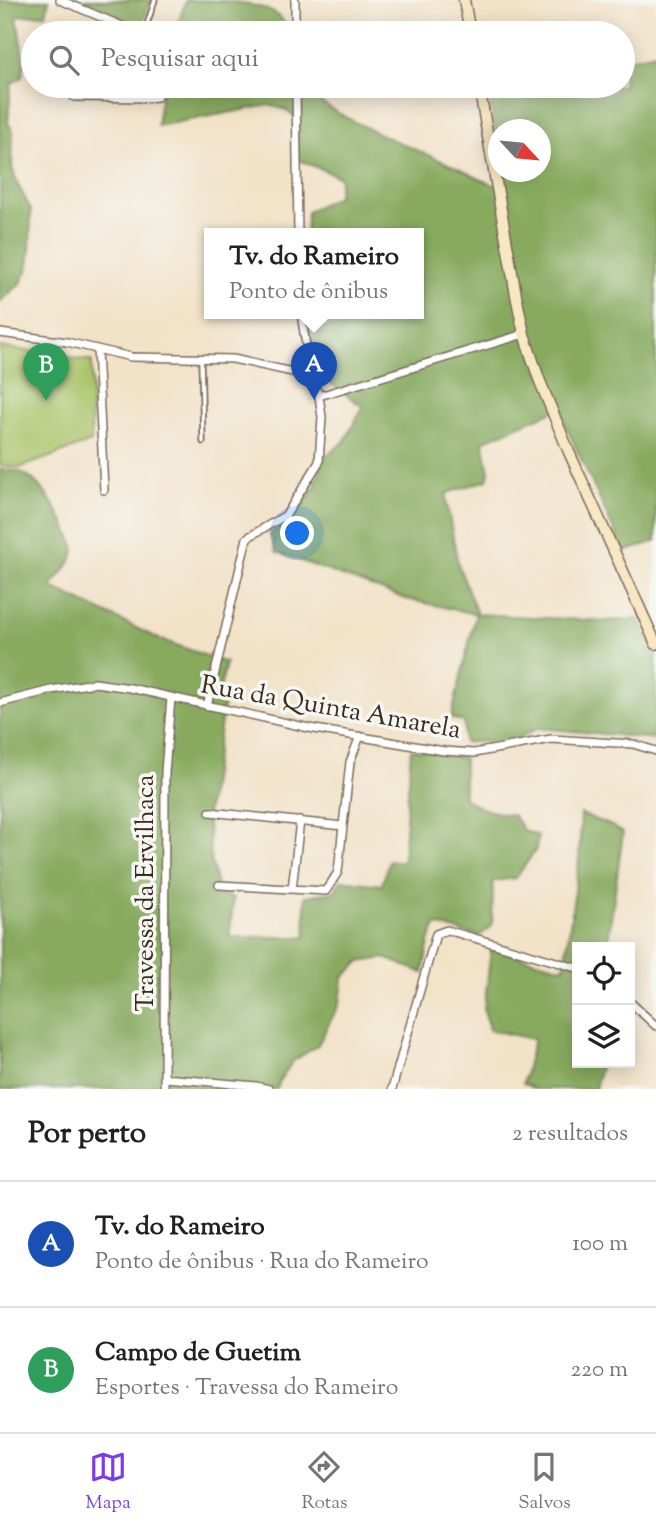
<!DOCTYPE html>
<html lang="pt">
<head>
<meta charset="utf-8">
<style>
	body { margin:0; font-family:"Sorts Mill Goudy",serif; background:#f6f6f6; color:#202124 }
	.controls { position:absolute; right:21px; bottom:21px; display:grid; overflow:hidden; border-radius:0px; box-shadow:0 4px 18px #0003 }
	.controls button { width:63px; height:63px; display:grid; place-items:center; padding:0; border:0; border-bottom:2px solid #e0e0e0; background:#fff; color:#202124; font:35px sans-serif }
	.compass { position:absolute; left:488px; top:119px; width:63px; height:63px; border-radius:50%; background:#fff; box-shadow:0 4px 18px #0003; rotate:116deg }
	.you { position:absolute; left:298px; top:534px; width:24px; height:24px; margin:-18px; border:5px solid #fff; border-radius:50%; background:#1a73e8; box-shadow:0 0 0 10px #1a73e833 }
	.badge { display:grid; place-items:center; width:46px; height:46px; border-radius:50%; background:#7c3aed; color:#fff; font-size:23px; font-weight:700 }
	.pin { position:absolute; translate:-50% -58px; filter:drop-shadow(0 2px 4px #0008) }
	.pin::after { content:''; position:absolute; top:37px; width:24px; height:21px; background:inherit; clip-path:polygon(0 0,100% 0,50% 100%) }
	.popup { position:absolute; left:204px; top:228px; width:220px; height:91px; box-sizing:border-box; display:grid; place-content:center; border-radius:0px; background:#fff; filter:drop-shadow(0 2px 5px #0005); font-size:23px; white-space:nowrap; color:#757577 }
	.popup b { font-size:26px; color:#202124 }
	.popup::after { content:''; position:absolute; left:50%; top:100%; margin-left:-14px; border:14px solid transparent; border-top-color:#fff }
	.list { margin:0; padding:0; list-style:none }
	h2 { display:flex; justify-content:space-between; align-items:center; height:91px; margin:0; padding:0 28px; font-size:30px }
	h2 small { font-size:23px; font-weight:400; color:#757577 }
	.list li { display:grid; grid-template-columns:46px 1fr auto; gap:21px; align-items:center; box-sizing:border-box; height:126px; padding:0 28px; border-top:2px solid #e0e0e0 }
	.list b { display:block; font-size:26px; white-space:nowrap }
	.list p { margin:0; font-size:23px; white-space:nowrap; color:#757577 }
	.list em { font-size:23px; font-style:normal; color:#757577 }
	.icon { flex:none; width:38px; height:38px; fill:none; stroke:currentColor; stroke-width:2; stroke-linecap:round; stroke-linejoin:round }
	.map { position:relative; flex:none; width:656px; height:1089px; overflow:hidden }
	.search { position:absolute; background:#fff; box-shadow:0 4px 18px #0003; left:21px; right:21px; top:21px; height:77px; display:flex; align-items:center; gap:18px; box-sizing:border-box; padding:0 24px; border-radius:38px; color:#757577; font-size:26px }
	.sheet { height:343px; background:#fff }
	nav { display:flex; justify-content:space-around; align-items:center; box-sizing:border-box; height:98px; border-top:2px solid #e0e0e0; background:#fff; font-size:19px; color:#757577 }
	nav a { display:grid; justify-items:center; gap:4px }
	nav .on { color:#7c3aed }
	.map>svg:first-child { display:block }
	.green { fill:#aac46b; stroke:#727744; stroke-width:2 }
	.forest { fill:#87aa5f; stroke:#616a3e; stroke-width:2 }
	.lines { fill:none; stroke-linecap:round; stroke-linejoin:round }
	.lane-casing { stroke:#7b6a5a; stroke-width:7 }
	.street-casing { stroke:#7b6a5a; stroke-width:10 }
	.secondary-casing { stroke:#7b6a5a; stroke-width:13 }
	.lane { stroke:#fff; stroke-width:3.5 }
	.street { stroke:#fff; stroke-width:7 }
	.secondary { stroke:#f7e8c3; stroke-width:10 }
	.labels { text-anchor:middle; stroke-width:7; stroke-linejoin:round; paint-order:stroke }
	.street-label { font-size:26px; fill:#3b2a1e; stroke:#f6f6f2 }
</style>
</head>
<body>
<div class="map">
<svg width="656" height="1089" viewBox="0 0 656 1089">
	<rect width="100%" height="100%" fill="#f6f6f2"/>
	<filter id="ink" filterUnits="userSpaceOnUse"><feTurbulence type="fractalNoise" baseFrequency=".0143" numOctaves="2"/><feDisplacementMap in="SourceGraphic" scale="14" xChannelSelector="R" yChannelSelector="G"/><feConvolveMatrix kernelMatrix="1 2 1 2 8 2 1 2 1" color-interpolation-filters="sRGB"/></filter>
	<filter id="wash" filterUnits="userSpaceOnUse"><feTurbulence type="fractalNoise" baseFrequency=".00686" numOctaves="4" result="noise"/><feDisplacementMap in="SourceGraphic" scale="28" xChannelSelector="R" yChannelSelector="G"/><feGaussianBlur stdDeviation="1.57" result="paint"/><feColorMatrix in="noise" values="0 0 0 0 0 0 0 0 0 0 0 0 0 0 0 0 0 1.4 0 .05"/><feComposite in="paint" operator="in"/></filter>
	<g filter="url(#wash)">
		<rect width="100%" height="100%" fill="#f2e2c8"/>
		<path class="green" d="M0,347l92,14 -1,81 -72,26 -19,-3z"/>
		<path class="forest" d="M0,0h49l-3,14 -29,2 7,47 -2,14 -11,7 -3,39 5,8 -1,36 6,18 13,25 -1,40 -3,21 -6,12 -21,19z
			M76,0h76l-12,29z
			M186,0c24,0 84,0 98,22 2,3 1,8 2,11h-111z
			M656,53v488l-32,11 -66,-143 -75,32 6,30 -2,9 -40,13 -1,7 12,64 19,50 126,7 36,-2 17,38v82l-118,-11 -21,11 -53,4v-21l-13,-4 25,-104 -70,-15 -130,-47 -6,-18 28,-25 17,-22 8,-29 21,-16 19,-35 -41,-30 -13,-31 -1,-32h111v-80h-113l1,-22 31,-16 2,-19 -43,-18 -1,-41 -10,-8 -16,-5 -113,21 5,-40h139c32,33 111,61 155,81 15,7 34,19 50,20l-2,-15h36v-42h-42v15l-11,-59h136v-26z
			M0,469c7,1 16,1 22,4 22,9 46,54 53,76l-5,14 -19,24 108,52 67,24 -8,34 6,5 -17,110 4,50 8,32 14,4 -3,39h76l-1,-41 29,-4 7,-12 41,5 7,-24h14l8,-112 53,9v40c15,11 30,15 49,17l10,15 15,6 -2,13 -20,29 -23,3 -1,45 -13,10 -43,-11 -7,17 -6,31 -38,-15 -26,4 -16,16 -3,25 -23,43 -24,15 -13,19 -3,9h-277z
			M581,814l31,12 11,7 -16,114h-30v116h24l-6,26h-61l-11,-6 11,-44 -45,-9 -5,-20 7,-61 73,19 15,-108z"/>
	</g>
	<g filter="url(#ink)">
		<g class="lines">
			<defs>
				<path id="lane" d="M144,33l11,-33
					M201,360l2,82"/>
				<path id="street" d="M60,0l79,33
					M295,0v33
					M296,86l2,148
					M74,97l74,1 9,-1 2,-11
					M0,333l67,9 64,15 102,2 78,17
					M97,349l7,141
					M319,396l205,-62
					M0,703l51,-13 44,-7 35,5 179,40 135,23 30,2 77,-14 82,5 23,7
					M207,706l40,-168 39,-23 33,-53 3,-45 -3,-21 -8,-20 -10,-62
					M210,812l133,14
					M219,885l107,6 12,-19 12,-110 10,-26
					M292,889l8,-68
					M630,1002l26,24
					M165,1078l91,8 13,3
					M164,1089l1,-317 6,-74
					M392,1089l44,-155 11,-4 130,38"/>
				<path id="secondary" d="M464,0l6,33
					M479,86l37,209 8,39 15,45 30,73 87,192"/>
			</defs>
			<use href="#lane" class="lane-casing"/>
			<use href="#street" class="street-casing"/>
			<use href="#secondary" class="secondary-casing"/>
			<use href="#lane" class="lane"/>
			<use href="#street" class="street"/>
			<use href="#secondary" class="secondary"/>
		</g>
	</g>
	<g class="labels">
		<g class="street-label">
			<text transform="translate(331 706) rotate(10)" y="9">Rua da Quinta Amarela</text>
			<text transform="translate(144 893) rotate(-90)" y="9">Travessa da Ervilhaca</text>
		</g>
	</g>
</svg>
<div class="controls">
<button><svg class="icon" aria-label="locate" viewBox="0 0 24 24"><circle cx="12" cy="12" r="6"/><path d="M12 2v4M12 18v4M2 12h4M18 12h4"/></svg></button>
<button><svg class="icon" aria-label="layers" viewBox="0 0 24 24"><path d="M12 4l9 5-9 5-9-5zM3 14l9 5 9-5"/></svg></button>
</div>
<svg class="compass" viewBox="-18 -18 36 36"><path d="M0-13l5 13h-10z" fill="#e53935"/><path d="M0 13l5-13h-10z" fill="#757577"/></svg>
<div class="you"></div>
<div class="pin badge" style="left:314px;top:400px;background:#1a4fb4">A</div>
<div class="popup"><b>Tv. do Rameiro</b>Ponto de ônibus</div>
<div class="pin badge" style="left:46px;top:401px;background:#2e9e5b">B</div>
<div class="search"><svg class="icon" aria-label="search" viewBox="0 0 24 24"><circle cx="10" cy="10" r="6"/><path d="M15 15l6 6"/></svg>Pesquisar aqui</div>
</div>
<section class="sheet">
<h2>Por perto<small>2 resultados</small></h2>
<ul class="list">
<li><span class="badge" style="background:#1a4fb4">A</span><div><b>Tv. do Rameiro</b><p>Ponto de ônibus · Rua do Rameiro</p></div><em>100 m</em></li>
<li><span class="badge" style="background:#2e9e5b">B</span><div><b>Campo de Guetim</b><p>Esportes · Travessa do Rameiro</p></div><em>220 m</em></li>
</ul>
</section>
<nav>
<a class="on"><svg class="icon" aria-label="map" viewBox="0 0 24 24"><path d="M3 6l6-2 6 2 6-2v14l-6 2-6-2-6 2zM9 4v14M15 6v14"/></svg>Mapa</a>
<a><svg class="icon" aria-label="directions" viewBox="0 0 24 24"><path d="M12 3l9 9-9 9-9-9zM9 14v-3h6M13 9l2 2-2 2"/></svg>Rotas</a>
<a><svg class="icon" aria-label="saved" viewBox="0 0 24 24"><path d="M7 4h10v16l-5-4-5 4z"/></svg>Salvos</a>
</nav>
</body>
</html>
